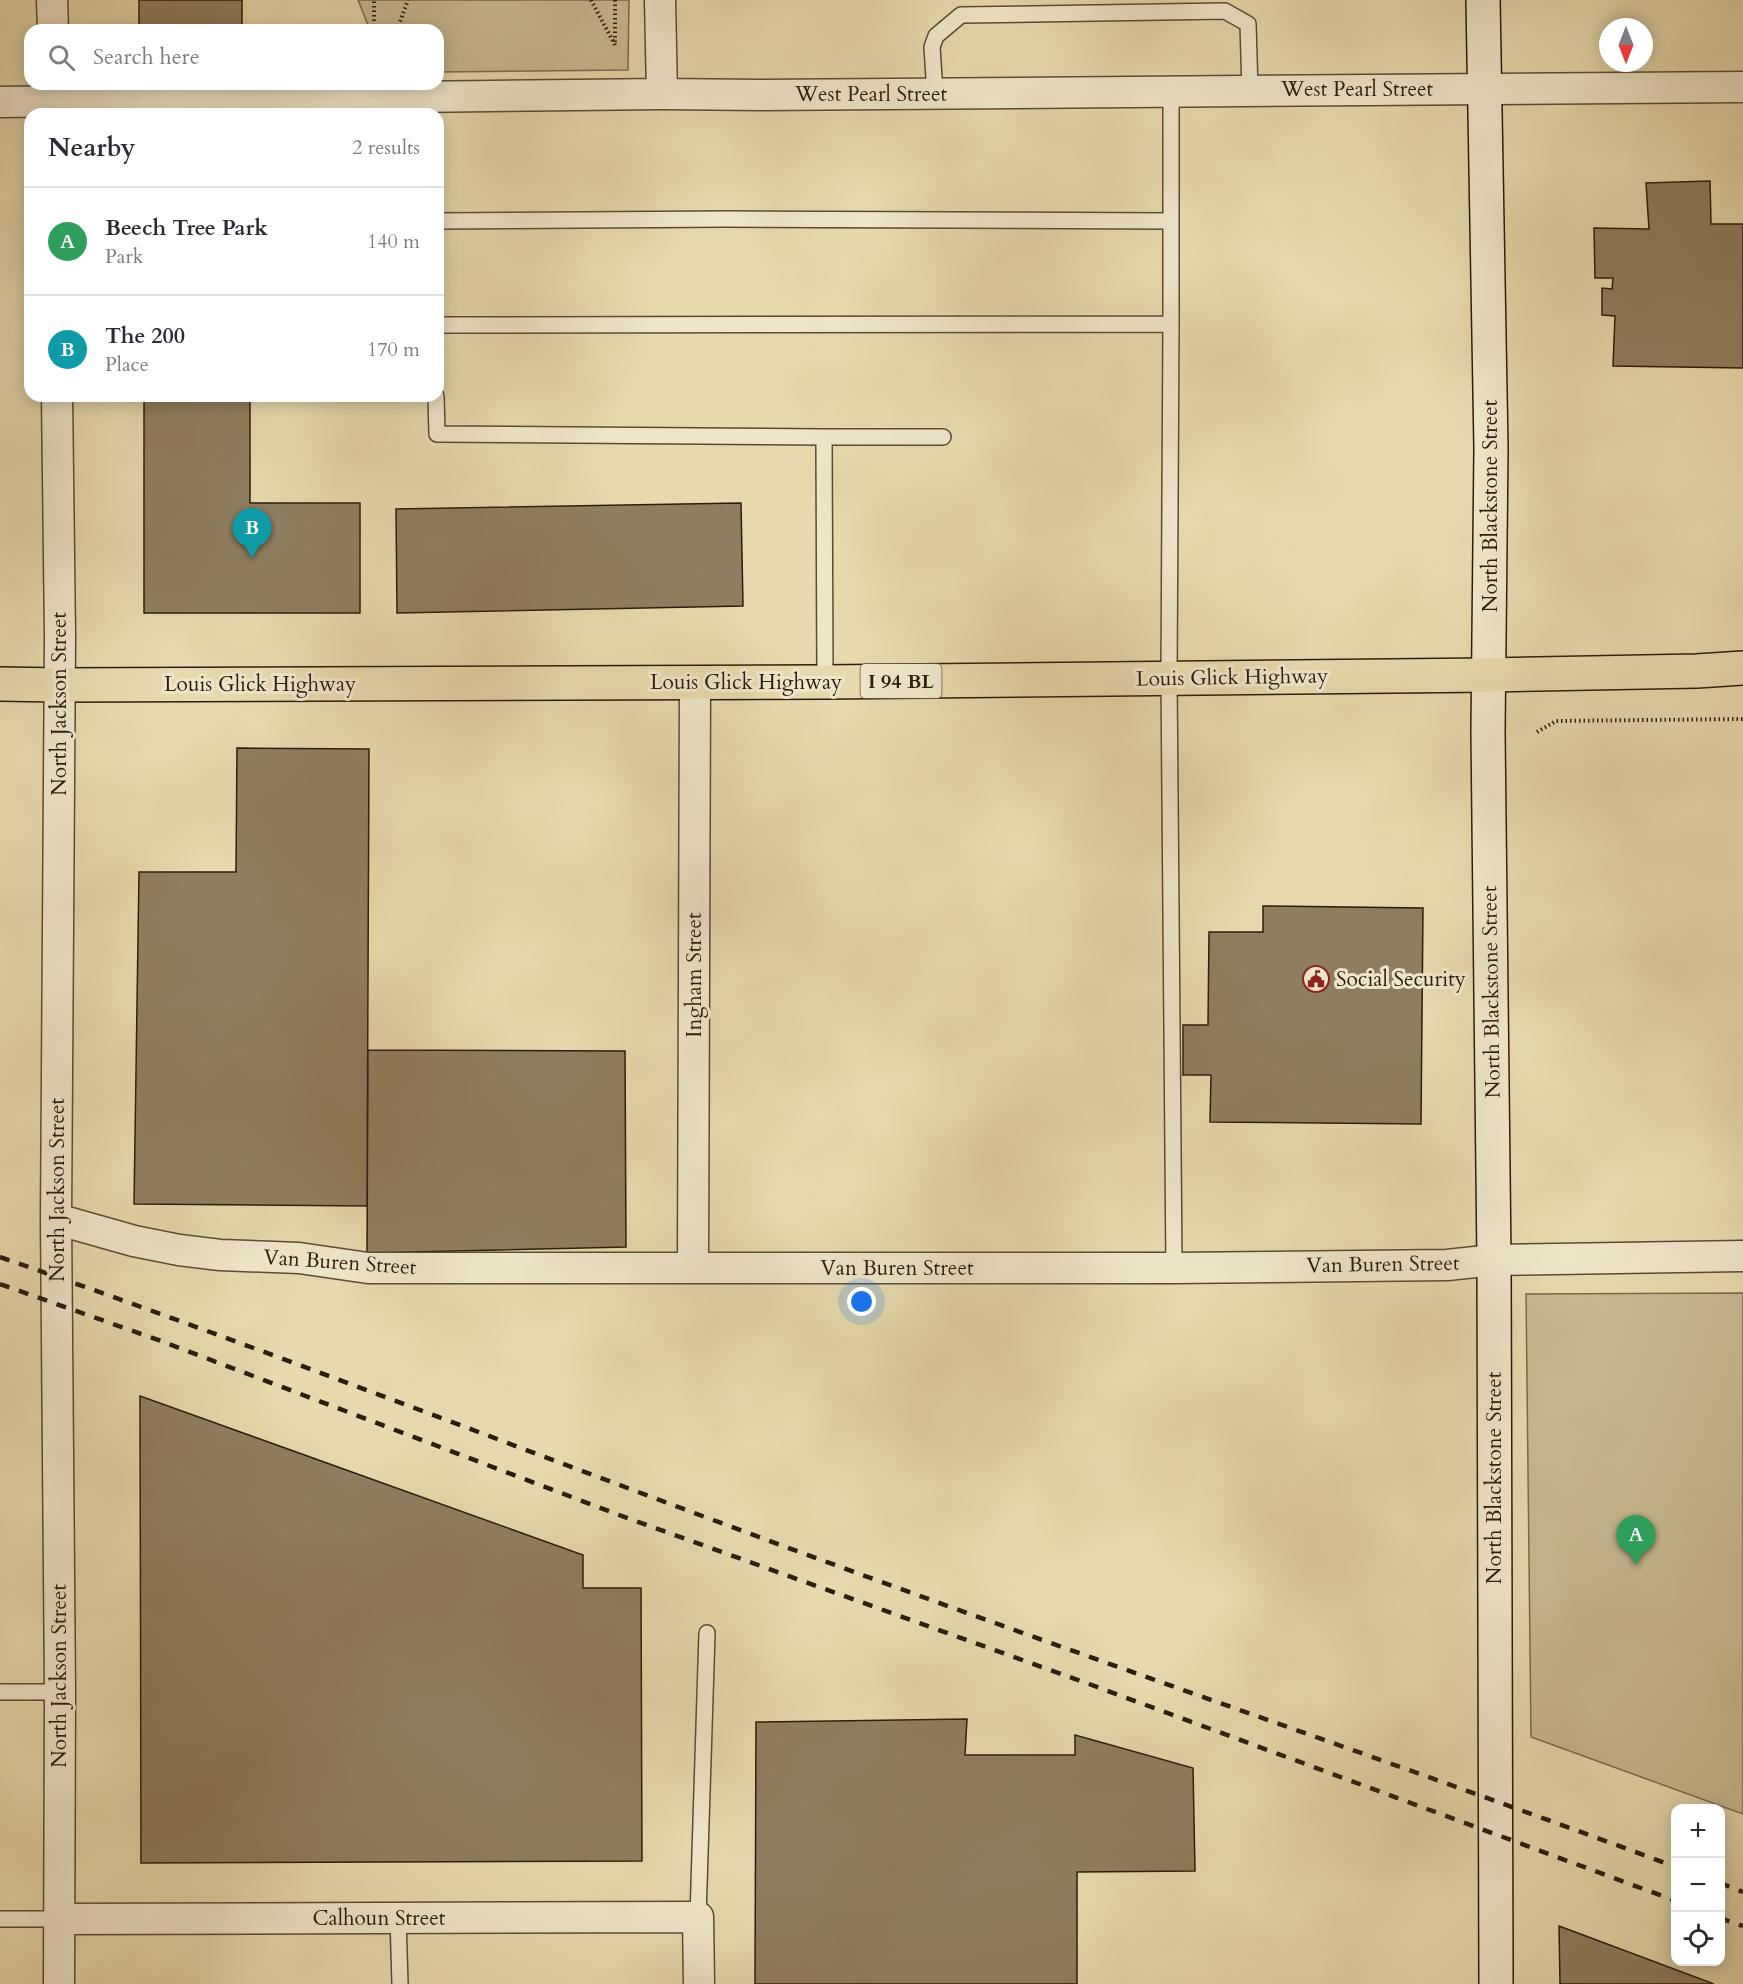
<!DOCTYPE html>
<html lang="en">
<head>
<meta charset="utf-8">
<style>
	body { margin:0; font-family:Cardo,serif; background:#f2f2f3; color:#2b2b33 }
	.controls { position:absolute; right:18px; bottom:18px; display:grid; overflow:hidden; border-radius:12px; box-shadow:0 3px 15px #0003 }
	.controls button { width:54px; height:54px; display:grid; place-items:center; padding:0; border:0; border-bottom:2px solid #e1e1e2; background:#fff; color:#2b2b33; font:30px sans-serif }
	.compass { position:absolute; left:1599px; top:18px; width:54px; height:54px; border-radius:50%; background:#fff; box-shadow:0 3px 15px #0003; rotate:180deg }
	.you { position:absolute; left:862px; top:1302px; width:21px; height:21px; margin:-15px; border:4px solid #fff; border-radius:50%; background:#1a73e8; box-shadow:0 0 0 9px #1a73e833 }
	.badge { display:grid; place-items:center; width:39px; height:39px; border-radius:50%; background:#0b8043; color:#fff; font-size:20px; font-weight:700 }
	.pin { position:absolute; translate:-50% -50px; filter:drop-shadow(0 2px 3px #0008) }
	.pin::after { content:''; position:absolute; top:32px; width:21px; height:18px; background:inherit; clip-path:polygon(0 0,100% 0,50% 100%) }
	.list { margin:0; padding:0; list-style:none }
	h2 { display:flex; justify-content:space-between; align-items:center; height:78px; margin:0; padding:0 24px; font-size:26px }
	h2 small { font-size:20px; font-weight:400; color:#7c7c81 }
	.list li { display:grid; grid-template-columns:39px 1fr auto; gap:18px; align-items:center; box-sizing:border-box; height:108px; padding:0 24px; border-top:2px solid #e1e1e2 }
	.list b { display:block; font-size:22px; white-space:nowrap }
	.list p { margin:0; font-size:20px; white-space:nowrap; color:#7c7c81 }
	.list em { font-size:20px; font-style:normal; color:#7c7c81 }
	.icon { flex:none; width:33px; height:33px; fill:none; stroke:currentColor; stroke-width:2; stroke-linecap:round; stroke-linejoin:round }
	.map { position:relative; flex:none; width:1743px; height:1984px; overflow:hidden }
	.search { position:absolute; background:#fff; box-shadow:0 3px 15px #0003; left:24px; top:24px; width:420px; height:66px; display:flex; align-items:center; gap:15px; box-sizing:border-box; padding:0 21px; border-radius:18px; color:#7c7c81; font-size:22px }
	.panel { position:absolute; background:#fff; box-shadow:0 3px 15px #0003; left:24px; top:108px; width:420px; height:294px; border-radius:18px }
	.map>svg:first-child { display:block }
	.green { fill:#c7b991; stroke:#7a6a4e; stroke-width:1.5 }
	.building { fill:#8e7e5f; stroke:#2e1c0b; stroke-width:1.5 }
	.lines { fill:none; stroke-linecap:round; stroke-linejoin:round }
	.service-casing { stroke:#5c4b34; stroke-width:18 }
	.minor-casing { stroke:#5c4b34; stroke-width:33 }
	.secondary-casing { stroke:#2e1c0b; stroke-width:36 }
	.primary-casing { stroke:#2e1c0b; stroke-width:36 }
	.path { stroke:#2e1c0b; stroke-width:4; stroke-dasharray:1.5 3; stroke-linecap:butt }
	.service { stroke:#efe6ca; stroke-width:15 }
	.minor { stroke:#efe6ca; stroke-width:30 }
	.secondary { stroke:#efe6ca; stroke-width:33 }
	.primary { stroke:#e6d9ad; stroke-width:33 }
	.rail { stroke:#2e1c0b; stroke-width:4.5; stroke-dasharray:10 10; stroke-linecap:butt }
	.labels { text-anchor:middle; stroke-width:6; stroke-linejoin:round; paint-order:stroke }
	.shield { fill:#efe6ca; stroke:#685944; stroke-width:1.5 }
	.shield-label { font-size:20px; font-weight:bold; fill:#2e1c0b }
	.street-label { font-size:21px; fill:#2e1c0b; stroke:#efe6ca }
	.poi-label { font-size:21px; fill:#2e1c0b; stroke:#efe6ca; text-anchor:start }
</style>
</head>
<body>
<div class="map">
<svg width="1743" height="1984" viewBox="0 0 1743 1984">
	<rect width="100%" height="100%" fill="#e6d9ad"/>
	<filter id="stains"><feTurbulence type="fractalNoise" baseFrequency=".00333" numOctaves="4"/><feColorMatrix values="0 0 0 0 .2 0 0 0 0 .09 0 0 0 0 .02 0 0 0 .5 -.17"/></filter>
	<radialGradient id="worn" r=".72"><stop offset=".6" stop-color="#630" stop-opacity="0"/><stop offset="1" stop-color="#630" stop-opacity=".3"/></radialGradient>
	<path class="green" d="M358,0h271l-1,70 -190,2v-42h-68z
		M1743,1293v521l-212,-77 -5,-443z"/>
	<path class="building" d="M139,0h103v30h-103z
		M1710,181l1,43h32v144l-130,-2 2,-50 -13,-1v-27l10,1 1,-11h-18l-1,-50 55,1 -3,-46z
		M144,396h106v107h110v110h-216z
		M741,503l2,103 -346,7 -1,-104z
		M237,748l132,1 -2,457 -233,-2 5,-332h97z
		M1263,906l160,2 -2,216 -211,-2 1,-47h-28v-50h25l1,-93h54z
		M368,1050l257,1 1,196 -259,6z
		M140,1396l443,159v33h58l1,273 -501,2z
		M967,1719l-2,36h110v-20l118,33 2,103 -118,1v112h-322l1,-262z
		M1559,1926l155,58h-154z"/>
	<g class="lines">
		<defs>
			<path id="service" d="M935,94l-3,-47 4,-11 25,-21 264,-4 23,13 2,66
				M438,221l289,-2 443,2
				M1171,324l-2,353 5,591
				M438,325l733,-1v-233
				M436,396l1,38 387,3 1,245
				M824,437h119
				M0,1692h60
				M698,1917l9,-284
				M398,1918l2,66
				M0,1919h59"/>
			<path id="minor" d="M52,0l1,30
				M660,0l2,94
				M0,102l662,-8 100,1 981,-8
				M57,396l3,240 -4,583 4,473 -1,292
				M56,1219l78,22 45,9 41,5 79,3 69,10h806l273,-3 47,-5 249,-4
				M693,1268l2,-586
				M59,1919l639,-2 1,67"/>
			<path id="secondary" d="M1483,0l8,448 -3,284 6,528 2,724"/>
			<path id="primary" d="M0,684l60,1 765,-3 664,-7 208,-4 46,-3"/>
		</defs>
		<use href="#service" class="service-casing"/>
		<use href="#minor" class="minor-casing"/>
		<use href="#secondary" class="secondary-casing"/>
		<use href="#primary" class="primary-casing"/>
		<path class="path" d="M591,0l25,47
			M615,0v44
			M374,30v-30
			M397,30l11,-30
			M1537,732l19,-11 187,-2"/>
		<use href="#service" class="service"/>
		<use href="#minor" class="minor"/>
		<use href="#secondary" class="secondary"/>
		<use href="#primary" class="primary"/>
		<path class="rail" d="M0,1257c288,100 571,212 857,316 273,100 547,193 819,294
			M0,1284l161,57 458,174 470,169 587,217
			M1720,1883l23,9
			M1720,1918l23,8"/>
	</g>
	<defs>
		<symbol id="civic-ring" viewBox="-11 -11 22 22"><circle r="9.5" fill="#efe6ca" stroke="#8f2418" stroke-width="1.5"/><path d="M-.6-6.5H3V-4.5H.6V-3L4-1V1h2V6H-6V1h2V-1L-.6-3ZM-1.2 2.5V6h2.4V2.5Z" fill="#8f2418"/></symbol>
	</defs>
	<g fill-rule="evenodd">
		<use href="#civic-ring" x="1301" y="964" width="30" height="30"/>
	</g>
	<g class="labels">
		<rect class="shield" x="860.5" y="664" width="81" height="34" rx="4.5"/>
		<g class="shield-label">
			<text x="901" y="688">I 94 BL</text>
		</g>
		<g class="street-label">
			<text x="1357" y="96">West Pearl Street</text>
			<text x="871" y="101">West Pearl Street</text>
			<text transform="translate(1490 506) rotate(-90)" y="7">North Blackstone Street</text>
			<text transform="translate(1232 677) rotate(-1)" y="7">Louis Glick Highway</text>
			<text x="746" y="689">Louis Glick Highway</text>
			<text x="260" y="691">Louis Glick Highway</text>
			<text transform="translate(59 704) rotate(-90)" y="7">North Jackson Street</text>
			<text transform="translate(694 975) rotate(-90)" y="7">Ingham Street</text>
			<text transform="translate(1491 992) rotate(-91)" y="7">North Blackstone Street</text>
			<text transform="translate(57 1190) rotate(-90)" y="7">North Jackson Street</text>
			<text transform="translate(340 1262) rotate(4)" y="7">Van Buren Street</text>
			<text transform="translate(1383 1264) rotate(-1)" y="7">Van Buren Street</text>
			<text x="897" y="1275">Van Buren Street</text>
			<text transform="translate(1494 1478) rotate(-90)" y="7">North Blackstone Street</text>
			<text transform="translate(59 1676) rotate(-90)" y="7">North Jackson Street</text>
			<text x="379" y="1925">Calhoun Street</text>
		</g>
		<g class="poi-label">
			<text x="1336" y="986">Social Security</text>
		</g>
	</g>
	<rect width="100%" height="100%" filter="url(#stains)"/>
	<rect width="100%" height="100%" fill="url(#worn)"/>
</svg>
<div class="controls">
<button>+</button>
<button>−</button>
<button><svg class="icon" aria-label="locate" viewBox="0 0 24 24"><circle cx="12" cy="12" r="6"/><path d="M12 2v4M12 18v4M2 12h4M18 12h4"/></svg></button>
</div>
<svg class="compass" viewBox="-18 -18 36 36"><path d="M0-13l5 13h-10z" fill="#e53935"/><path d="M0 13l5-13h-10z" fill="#7c7c81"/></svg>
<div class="you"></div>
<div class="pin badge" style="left:1636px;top:1565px;background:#2e9e5b">A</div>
<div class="pin badge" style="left:252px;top:558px;background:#0f9aa8">B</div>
<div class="search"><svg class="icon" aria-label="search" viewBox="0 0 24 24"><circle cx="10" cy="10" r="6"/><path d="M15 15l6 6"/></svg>Search here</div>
<section class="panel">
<h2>Nearby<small>2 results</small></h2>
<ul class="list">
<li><span class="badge" style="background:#2e9e5b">A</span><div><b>Beech Tree Park</b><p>Park</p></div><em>140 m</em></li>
<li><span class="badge" style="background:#0f9aa8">B</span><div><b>The 200</b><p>Place</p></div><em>170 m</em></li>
</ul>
</section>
</div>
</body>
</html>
